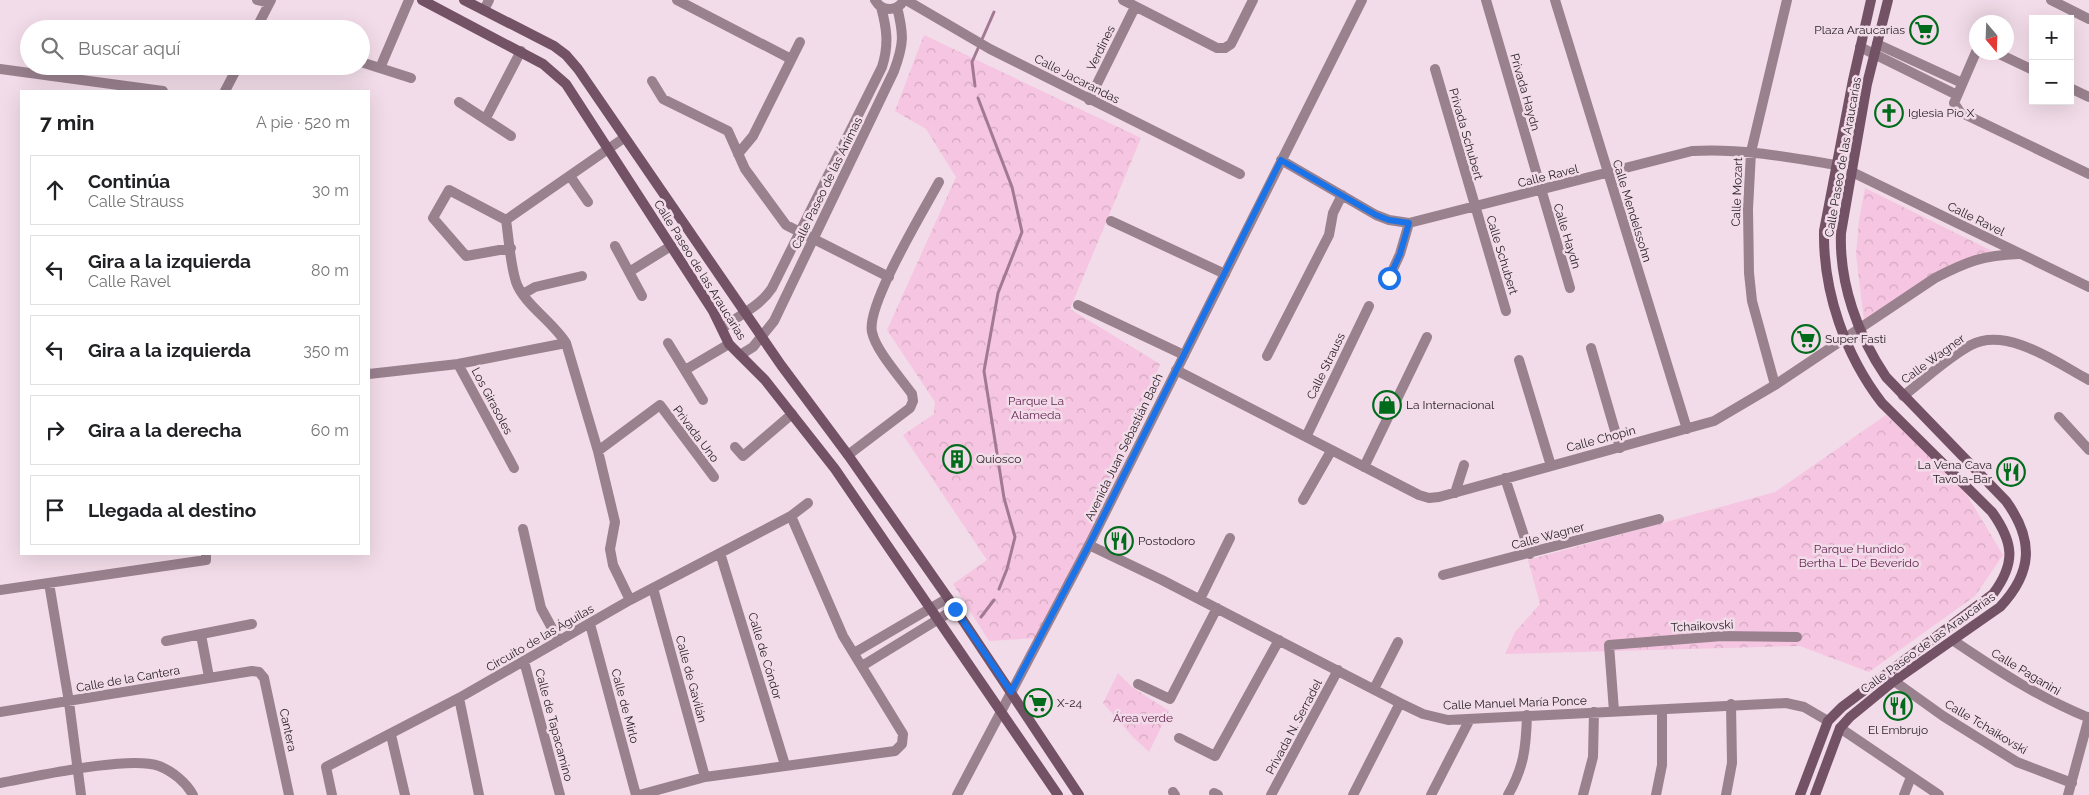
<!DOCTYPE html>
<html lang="es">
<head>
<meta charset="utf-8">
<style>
	body { margin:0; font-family:Raleway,sans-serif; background:#f2f2f2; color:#202124 }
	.controls { position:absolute; right:15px; top:15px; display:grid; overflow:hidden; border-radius:0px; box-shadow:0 5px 20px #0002 }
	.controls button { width:45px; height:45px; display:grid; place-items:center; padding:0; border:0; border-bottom:1px solid #e0e0e0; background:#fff; color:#202124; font:25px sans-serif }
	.compass { position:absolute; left:1969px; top:15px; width:45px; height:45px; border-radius:50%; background:#fff; box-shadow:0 5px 20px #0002; rotate:161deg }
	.stop { position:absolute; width:15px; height:15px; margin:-11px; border:4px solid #1a73e8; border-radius:50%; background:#fff }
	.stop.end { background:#1a73e8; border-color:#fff; box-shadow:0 1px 5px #0008 }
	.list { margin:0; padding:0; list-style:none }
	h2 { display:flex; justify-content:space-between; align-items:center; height:65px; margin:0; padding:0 20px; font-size:21px }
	h2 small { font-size:16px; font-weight:400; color:#757577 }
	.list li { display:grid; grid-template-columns:32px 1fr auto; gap:15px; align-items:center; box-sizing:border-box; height:70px; margin:0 10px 10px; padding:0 10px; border:1px solid #e0e0e0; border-radius:0px }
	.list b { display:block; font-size:19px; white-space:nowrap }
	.list p { margin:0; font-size:16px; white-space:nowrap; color:#757577 }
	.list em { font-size:16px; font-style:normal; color:#757577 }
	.icon { flex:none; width:28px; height:28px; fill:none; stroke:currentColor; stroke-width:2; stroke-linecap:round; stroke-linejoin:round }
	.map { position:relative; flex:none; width:2089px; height:795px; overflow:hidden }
	.search { position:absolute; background:#fff; box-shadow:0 5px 20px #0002; left:20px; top:20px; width:350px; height:55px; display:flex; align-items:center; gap:12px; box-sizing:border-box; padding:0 18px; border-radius:28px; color:#757577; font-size:19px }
	.panel { position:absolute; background:#fff; box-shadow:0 5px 20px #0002; left:20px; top:90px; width:350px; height:465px; border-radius:0px }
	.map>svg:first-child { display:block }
	.park { fill:url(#park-crowns) }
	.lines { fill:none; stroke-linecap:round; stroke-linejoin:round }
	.stream { stroke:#a27992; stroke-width:3 }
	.minor { stroke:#99818e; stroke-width:10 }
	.tertiary { stroke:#99818e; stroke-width:10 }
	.secondary { stroke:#735266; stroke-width:10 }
	.route { stroke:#1a73e8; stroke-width:6 }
	.labels { text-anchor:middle; stroke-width:5; stroke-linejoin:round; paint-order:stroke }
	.poi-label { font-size:12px; fill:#251d22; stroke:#f2dce9; text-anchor:start }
	.street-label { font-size:12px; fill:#251d22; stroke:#f2dce9 }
	.park-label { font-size:12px; fill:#672651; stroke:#f2dce9 }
</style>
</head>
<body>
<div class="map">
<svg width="2089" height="795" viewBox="0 0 2089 795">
	<defs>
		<pattern id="park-crowns" width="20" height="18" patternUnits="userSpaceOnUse" patternTransform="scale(1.25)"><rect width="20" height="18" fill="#f6c5e1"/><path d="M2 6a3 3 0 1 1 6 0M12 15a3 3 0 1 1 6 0" fill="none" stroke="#d3a9c1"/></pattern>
	</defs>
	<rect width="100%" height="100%" fill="#f2dce9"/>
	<path class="park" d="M924,35l217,103 -71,171 90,55 -35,96 -39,86 -48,92 -49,3 -36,-57 34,-24 -84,-125 31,-21 1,-12 -48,-72 69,-153 -30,-48 -31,-18z
		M1865,188l129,64 -130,69 -8,-67 3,-34z
		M1886,415l75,70 42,70 -28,41 -106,76 -69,-26 -295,8 10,-22 25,-28 -12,-44 247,-68z
		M1118,673l14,14 37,24 -20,41 -16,-15 -30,-34z"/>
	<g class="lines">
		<path class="stream" d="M975,86l-3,-24 22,-50
			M978,98l34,89 10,45 -24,61 -14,78 20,127 11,39 -8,32 -8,20
			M981,617l13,-17"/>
		<path class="minor" d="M257,0l12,3
			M677,0l114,59
			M906,0l84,49 250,125
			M1123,0l94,48h8l6,-4 22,-44
			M1486,0l84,288
			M1555,0l132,429
			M2051,0l38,19
			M484,10l5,-10
			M256,29l15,-29
			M1877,44l85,39
			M1860,47l97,48
			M1976,52l-22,51 6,9 129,62
			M1995,52l38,18
			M361,62l50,16
			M380,68l29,-68
			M0,69l163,22
			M1435,69l71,242
			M652,81l11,18 65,32 17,38 41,56 103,52
			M2070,88l19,9
			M225,91l13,-25
			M1089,100l46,-93
			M459,102l52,34
			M486,118l35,-67
			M738,154l15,-18 47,-94
			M1281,160l95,55 13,5 20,3 283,-72c49,-3 96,6 144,14
			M1852,172l237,115
			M570,176l18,26
			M506,220c3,20 4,43 10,62 7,21 38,41 50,61l32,108 17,71 -5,27 3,16 17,35
			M506,220l-57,-30 -16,28 33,38 45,-8
			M506,220l118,-82
			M1111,221l114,53
			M615,246l27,50
			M629,272l42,-26
			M1389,278l11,-24 9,-31
			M523,294l12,-7 47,-11
			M1078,305l106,50
			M668,343l35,57
			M1591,348l29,100
			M1267,356l62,-121 4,-22 9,-18
			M1519,360l32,106
			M458,364l56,104
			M685,370l44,-26
			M1176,370l243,125 10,3 10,-1 275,-76 61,-36 160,-107c31,-16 48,-23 84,-24
			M369,374l89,-10 108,-21
			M1775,385l-23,-84 -3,-28 -1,-64 3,-57 36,-152
			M1903,396c21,-16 45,-39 68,-51 36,-19 86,18 118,35
			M2059,417l30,33
			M1306,437l63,-131
			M735,447l8,9 49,-42
			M598,451l62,-46 54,72
			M848,455l62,-47 3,-7 -1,-7c-12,-17 -36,-43 -40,-62 -6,-27 52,-122 67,-150
			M1364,467l63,-130
			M1505,478l25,76
			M1455,493l9,-28
			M1303,500l28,-49
			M523,529l18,79 18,33
			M1089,545l73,35 238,123 23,11 25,6 338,-17 18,4 24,14
			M720,553l65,212
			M1443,575l216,-56
			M49,583l20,119 12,93
			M653,588l52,189
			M0,590l206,-30v-6
			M1200,599l30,-61
			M590,624l46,171
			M201,635l8,42
			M166,641l86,-17
			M1954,641c46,31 84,56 135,77
			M854,653l94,-55
			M524,661l36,134
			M862,666l93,-57
			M1894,681l49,35 74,46 55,21
			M1138,684l32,15 47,-91
			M1374,689l24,-47
			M459,698l20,97
			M1614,711l-5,-66 113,-9 75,1
			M0,712l252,-41 7,1 5,6 25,117
			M1840,728l99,67
			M391,735l14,60
			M1179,738l36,18 64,-116
			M1173,792l2,3
			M1214,793l4,2
			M332,795l-6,-28 133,-69 171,-98 161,-84 17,-13
			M639,795l66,-18 190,-26 7,-7 1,-10 -60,-98 -52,-120
			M1271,795l67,-125
			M1353,795l47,-92
			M1431,795l39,-76
			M1508,795c16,-28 18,-47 19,-80
			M1583,795l10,-38 1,-45
			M1656,795l6,-30v-55
			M1726,795l6,-32 -1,-59
			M1904,795l7,-18
			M2068,795l21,-78"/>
		<path class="tertiary" d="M875,0c7,12 22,12 29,0
			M722,329c18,-16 36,-20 50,-41l110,-221c7,-22 5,-38 -1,-60
			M740,355l13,-8 21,-26 120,-250c10,-27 10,-36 3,-64
			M0,783c34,-6 129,-28 159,-17 13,5 27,16 34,29
			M957,795l132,-250 273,-545"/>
		<path class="secondary" d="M422,0l121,64 23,20 147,227 16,33 36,36 70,89 223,326
			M464,0l90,46 12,9 12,14 203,296 67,90 100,143 131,197
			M1800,795l28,-74 14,-14 151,-113c23,-31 21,-51 -1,-82l-110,-109c-37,-48 -59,-111 -58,-172l29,-151 18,-80
			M1815,795l25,-67 10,-11 44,-36 106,-74c33,-35 34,-67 6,-106l-120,-124c-28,-41 -47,-94 -45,-144l26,-149 21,-84"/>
	</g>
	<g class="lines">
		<path class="route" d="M955,609l56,83 78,-147 192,-385 95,55 13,5 20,3 -9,31 -11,24"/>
	</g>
	<defs>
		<symbol id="supermarket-ring" viewBox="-11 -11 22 22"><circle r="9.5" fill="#f2dce9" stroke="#006c1b" stroke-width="1.5"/><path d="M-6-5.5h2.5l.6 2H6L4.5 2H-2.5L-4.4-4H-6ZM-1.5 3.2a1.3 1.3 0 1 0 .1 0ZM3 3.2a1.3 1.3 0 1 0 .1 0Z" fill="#006c1b"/></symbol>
		<symbol id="church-ring" viewBox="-11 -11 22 22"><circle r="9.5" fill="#f2dce9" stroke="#006c1b" stroke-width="1.5"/><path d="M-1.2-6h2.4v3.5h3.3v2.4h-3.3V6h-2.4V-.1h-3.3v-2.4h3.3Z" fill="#006c1b"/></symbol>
		<symbol id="shop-ring" viewBox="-11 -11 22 22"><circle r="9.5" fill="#f2dce9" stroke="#006c1b" stroke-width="1.5"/><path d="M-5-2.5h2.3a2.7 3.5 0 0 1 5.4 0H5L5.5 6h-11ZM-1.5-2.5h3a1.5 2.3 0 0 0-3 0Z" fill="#006c1b"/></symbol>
		<symbol id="building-ring" viewBox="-11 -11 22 22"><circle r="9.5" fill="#f2dce9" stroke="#006c1b" stroke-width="1.5"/><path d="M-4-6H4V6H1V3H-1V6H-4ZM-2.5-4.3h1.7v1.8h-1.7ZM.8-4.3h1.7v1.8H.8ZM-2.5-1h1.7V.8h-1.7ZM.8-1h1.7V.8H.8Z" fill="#006c1b"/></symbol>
		<symbol id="restaurant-ring" viewBox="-11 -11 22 22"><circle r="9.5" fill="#f2dce9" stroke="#006c1b" stroke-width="1.5"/><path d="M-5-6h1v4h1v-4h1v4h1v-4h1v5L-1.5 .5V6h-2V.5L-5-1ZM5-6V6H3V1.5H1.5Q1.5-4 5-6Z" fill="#006c1b"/></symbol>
	</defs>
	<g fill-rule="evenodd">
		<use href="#supermarket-ring" x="1908" y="14" width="32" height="32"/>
		<use href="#church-ring" x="1873" y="97" width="32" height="32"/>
		<use href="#supermarket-ring" x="1790" y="323" width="32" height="32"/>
		<use href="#shop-ring" x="1371" y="389" width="32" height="32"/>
		<use href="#building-ring" x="941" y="443" width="32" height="32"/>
		<use href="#restaurant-ring" x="1995" y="456" width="32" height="32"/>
		<use href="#restaurant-ring" x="1103" y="525" width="32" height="32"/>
		<use href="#supermarket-ring" x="1022" y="687" width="32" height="32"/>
		<use href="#restaurant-ring" x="1882" y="690" width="32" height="32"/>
	</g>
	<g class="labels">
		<g class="poi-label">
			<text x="1905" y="34" text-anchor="end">Plaza Araucarias</text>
			<text x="1908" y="117">Iglesia Pío X</text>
			<text x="1825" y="343">Super Fasti</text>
			<text x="1406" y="409">La Internacional</text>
			<text x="976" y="463">Quiosco</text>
			<text x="1992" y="469" text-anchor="end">La Vena Cava<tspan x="1992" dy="14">Tavola-Bar</tspan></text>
			<text x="1138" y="545">Postodoro</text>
			<text x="1057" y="707">X-24</text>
			<text x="1898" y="734" text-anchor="middle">El Embrujo</text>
		</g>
		<g class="street-label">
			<text transform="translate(1101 48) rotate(-64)" y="4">Verdines</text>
			<text transform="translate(1077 79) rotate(27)" y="4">Calle Jacarandas</text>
			<text transform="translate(1525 92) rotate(74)" y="4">Privada Haydn</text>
			<text transform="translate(1466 134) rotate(74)" y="4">Privada Schubert</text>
			<text transform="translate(1843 157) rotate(-80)" y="4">Calle Paseo de las Araucarias</text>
			<text transform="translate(1548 176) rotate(-14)" y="4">Calle Ravel</text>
			<text transform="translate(827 183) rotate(-64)" y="4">Calle Paseo de las Ánimas</text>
			<text transform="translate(1737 192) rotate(-88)" y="4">Calle Mozart</text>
			<text transform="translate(1632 211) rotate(73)" y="4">Calle Mendelssohn</text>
			<text transform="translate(1976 219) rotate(26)" y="4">Calle Ravel</text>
			<text transform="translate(1567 236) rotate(73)" y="4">Calle Haydn</text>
			<text transform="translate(1502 255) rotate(73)" y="4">Calle Schubert</text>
			<text transform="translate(700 270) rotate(58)" y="4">Calle Paseo de las Araucarias</text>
			<text transform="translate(1933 359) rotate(-36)" y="4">Calle Wagner</text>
			<text transform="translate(1326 366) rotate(-64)" y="4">Calle Strauss</text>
			<text transform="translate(492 401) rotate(62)" y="4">Los Girasoles</text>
			<text transform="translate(696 434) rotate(53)" y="4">Privada Uno</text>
			<text transform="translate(1601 439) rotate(-15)" y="4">Calle Chopin</text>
			<text transform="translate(1124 447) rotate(-64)" y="4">Avenida Juan Sebastián Bach</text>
			<text transform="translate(1548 536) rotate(-15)" y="4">Calle Wagner</text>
			<text transform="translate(1702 626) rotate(-3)" y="4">Tchaikovski</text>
			<text transform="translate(540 638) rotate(-30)" y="4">Circuito de las Águilas</text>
			<text transform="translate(1928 643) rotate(-36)" y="4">Calle Paseo de las Araucarias</text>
			<text transform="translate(765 656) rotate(73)" y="4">Calle de Cóndor</text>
			<text transform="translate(2026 672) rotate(31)" y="4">Calle Paganini</text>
			<text transform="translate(128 679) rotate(-10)" y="4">Calle de la Cantera</text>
			<text transform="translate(691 679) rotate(75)" y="4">Calle de Gavilán</text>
			<text transform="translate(1515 703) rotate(-2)" y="4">Calle Manuel María Ponce</text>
			<text transform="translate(625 706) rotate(75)" y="4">Calle de Mirlo</text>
			<text transform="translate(554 725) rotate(75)" y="4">Calle de Tapacamino</text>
			<text transform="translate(1294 727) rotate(-62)" y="4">Privada N. Serradel</text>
			<text transform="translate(1986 727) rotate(31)" y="4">Calle Tchaikovski</text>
			<text transform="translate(288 730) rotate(78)" y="4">Cantera</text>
		</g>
		<g class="park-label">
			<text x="1036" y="405">Parque La<tspan x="1036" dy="14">Alameda</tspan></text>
			<text x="1859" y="553">Parque Hundido<tspan x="1859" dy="14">Bertha L. De Beverido</tspan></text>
			<text x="1143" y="722">Área verde</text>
		</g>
	</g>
</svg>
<div class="controls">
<button>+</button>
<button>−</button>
</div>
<svg class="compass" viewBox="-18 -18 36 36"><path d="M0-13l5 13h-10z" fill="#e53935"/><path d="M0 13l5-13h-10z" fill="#757577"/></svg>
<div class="stop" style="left:1389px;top:278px"></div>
<div class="stop end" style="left:955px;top:609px"></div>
<div class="search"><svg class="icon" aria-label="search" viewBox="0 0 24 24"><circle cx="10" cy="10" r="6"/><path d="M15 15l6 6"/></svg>Buscar aquí</div>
<section class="panel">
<h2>7 min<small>A pie · 520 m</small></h2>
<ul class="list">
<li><svg class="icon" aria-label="ahead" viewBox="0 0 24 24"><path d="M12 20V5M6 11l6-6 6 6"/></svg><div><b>Continúa</b><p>Calle Strauss</p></div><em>30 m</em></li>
<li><svg class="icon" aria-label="left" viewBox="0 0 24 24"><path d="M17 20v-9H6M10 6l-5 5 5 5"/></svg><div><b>Gira a la izquierda</b><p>Calle Ravel</p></div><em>80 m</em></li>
<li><svg class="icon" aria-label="left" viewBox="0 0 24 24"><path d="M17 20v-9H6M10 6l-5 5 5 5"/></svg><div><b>Gira a la izquierda</b></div><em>350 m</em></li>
<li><svg class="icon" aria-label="right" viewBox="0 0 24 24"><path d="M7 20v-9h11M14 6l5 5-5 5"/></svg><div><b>Gira a la derecha</b></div><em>60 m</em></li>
<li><svg class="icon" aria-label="arrive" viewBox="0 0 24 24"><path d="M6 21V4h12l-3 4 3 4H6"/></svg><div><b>Llegada al destino</b></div></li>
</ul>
</section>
</div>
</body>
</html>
